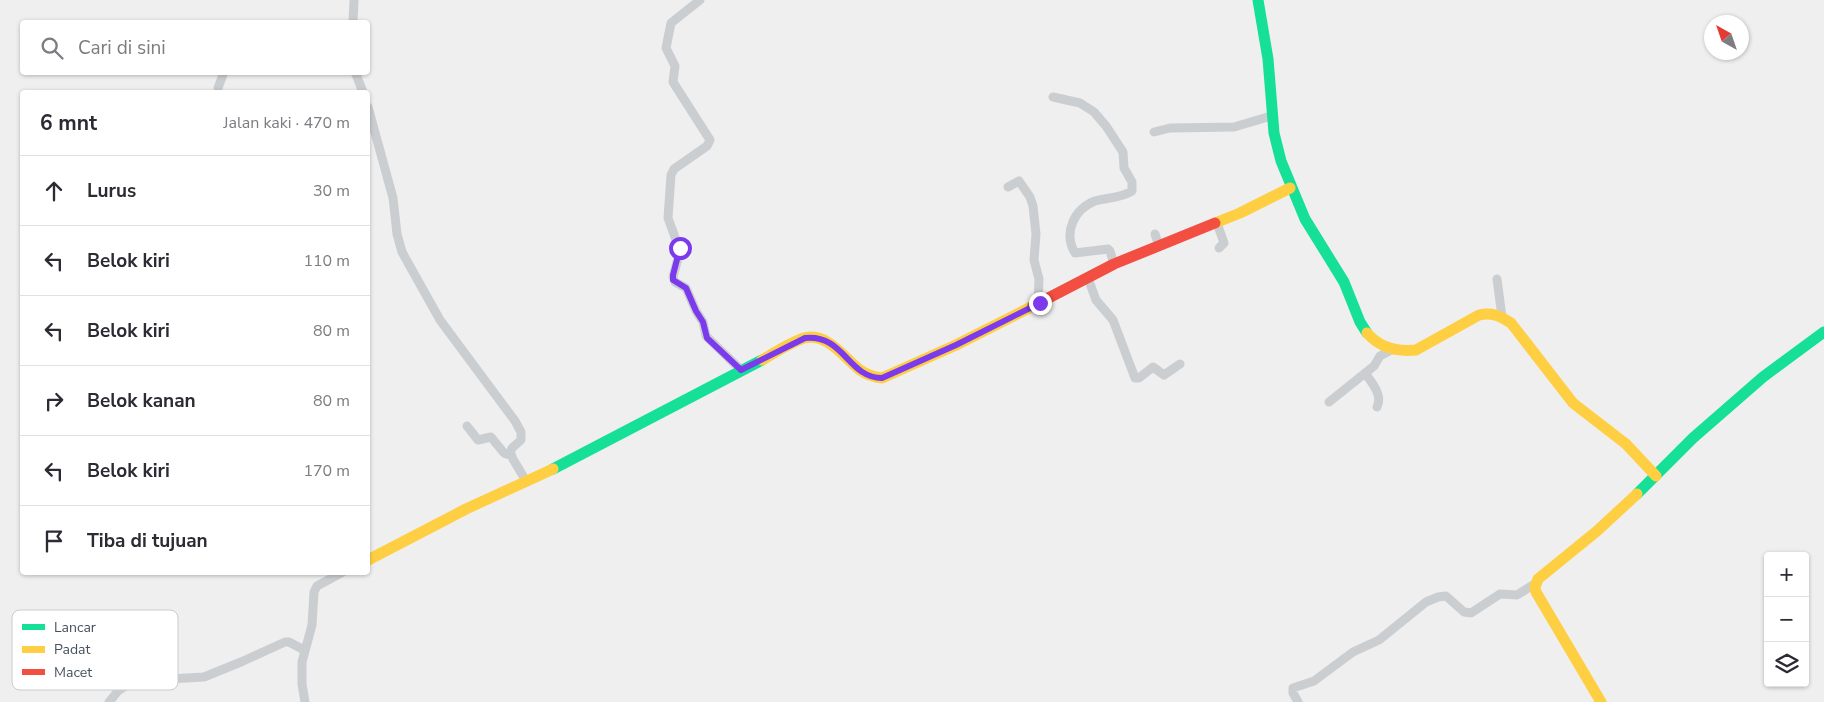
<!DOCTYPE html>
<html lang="id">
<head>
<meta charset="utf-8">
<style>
	body { margin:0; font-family:"Nunito Sans",sans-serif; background:#f2f2f3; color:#2b2b33 }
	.controls { position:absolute; right:15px; bottom:15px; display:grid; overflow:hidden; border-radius:5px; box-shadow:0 1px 4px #0004 }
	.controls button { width:45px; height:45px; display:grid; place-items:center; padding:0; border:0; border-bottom:1px solid #e1e1e2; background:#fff; color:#2b2b33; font:25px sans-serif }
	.compass { position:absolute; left:1704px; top:15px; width:45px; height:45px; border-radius:50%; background:#fff; box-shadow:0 1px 4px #0004; rotate:320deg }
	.stop { position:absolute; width:15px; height:15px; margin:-11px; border:4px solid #7c3aed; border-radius:50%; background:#fff }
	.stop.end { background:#7c3aed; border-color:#fff; box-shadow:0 1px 5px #0008 }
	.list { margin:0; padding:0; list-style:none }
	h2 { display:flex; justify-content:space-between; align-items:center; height:65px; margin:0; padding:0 20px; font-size:21px }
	h2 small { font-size:16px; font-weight:400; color:#7c7c81 }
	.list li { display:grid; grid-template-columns:32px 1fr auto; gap:15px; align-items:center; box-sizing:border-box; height:70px; padding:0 20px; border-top:1px solid #e1e1e2 }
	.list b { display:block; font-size:19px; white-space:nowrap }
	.list em { font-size:16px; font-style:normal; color:#7c7c81 }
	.icon { flex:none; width:28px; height:28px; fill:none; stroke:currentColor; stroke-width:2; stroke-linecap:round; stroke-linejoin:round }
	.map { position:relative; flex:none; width:1824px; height:702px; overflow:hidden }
	.search { position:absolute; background:#fff; box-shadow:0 1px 4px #0004; left:20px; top:20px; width:350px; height:55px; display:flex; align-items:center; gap:12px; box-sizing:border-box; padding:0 18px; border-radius:5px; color:#7c7c81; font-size:19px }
	.panel { position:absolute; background:#fff; box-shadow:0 1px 4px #0004; left:20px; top:90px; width:350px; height:485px; border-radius:5px }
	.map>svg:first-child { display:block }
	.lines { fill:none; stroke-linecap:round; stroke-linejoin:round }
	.street { stroke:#cbced1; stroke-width:9 }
	.fast { stroke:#16e098; stroke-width:11 }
	.slow { stroke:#ffcf43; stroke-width:11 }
	.jam { stroke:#f24e42; stroke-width:11 }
	.route { stroke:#7c3aed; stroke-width:6 }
	.key { fill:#fff; stroke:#c7cbce; stroke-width:1 }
	.key-label { font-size:14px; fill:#45515d }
</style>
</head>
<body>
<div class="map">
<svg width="1824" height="702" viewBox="0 0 1824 702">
	<rect width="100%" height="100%" fill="#f0efef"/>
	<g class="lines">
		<path class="street" d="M700,0l-29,23 -5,25 9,18 -2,16 37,58 -3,6 -33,23 -3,6 -3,43 12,33 -7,26 2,5 11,6 10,23 7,11 3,14 35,34
			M353,22l1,-22
			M355,72l8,20
			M218,88l6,-16
			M1053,97l27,6 14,9 12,14 17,26 1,16 8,14v9c-12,8 -25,6 -37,10 -21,8 -32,32 -20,52l33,-4 2,2 4,13
			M368,107l25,91 4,36 5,18 38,68 75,101 6,11v8l-9,8 -2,6 16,27
			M1154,132l16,-4 64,-1 37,-11
			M1008,187l11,-6 11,16 3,9 3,28 -2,26 5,19 -1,25
			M1217,223l7,20 -5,5
			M1155,234l4,12
			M1088,278l8,22 17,20 22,58h4l14,-11 11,8 16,-11
			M1497,279l5,38
			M1365,373c7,10 18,22 12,34
			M1329,402l45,-36 6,-10 11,-6
			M467,426l11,14 13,-3 13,16 8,3
			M133,681c6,-21 10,-34 27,-51
			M109,702l9,-11 15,-10 71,-4 37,-15 44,-20h4l15,8
			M305,702l-3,-18v-22l10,-37 2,-33 3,-6 26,-14
			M1298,702l-5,-9v-5l21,-7 39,-29 26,-12 47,-38 12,-5 8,-1 18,16 7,1 29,-19 17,1 19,-12"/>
		<path class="fast" d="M1258,0l10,59 6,74 7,28 24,58 39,63 16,40 7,11
			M553,469l209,-109
			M1637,494l56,-56 70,-61 61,-45"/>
		<path class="slow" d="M1215,223l25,-10 50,-25
			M1367,333c13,15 30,19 49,17l63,-35c13,-3 21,1 32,8l62,80 53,41 30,32
			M762,360c12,-7 29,-18 42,-22 24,-6 40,20 56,32 7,5 14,7 22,8l74,-33 77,-39
			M368,560l98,-51 87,-40
			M1601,702l-65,-110 -1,-5 3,-8 59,-48 40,-37"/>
		<path class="jam" d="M1033,306l81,-42 101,-41"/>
	</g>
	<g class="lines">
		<path class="route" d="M680,248l-7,27v5l13,8 10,23 7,11 4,16 34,32 64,-32c39,-4 43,40 77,40l74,-33 84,-42"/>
	</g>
	<rect x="12" y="610" width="166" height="80" rx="8" class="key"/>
	<rect x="22" y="624" width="23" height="6" fill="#16e098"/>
	<rect x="22" y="646" width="23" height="7" fill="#ffcf43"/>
	<rect x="22" y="669" width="23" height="6" fill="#f24e42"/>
	<g class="key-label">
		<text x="54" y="632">Lancar</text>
		<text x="54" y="654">Padat</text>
		<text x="54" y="677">Macet</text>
	</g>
</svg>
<div class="controls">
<button>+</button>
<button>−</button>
<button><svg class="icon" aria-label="layers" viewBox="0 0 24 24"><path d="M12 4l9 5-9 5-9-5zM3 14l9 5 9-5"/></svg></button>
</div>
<svg class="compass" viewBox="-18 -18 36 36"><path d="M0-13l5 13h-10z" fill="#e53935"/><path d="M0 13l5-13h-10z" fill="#7c7c81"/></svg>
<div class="stop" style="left:680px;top:248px"></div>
<div class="stop end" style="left:1040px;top:303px"></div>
<div class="search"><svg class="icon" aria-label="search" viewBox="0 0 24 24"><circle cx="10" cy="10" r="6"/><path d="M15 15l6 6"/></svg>Cari di sini</div>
<section class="panel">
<h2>6 mnt<small>Jalan kaki · 470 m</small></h2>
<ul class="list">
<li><svg class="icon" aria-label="ahead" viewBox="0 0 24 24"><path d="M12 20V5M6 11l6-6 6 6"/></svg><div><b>Lurus</b></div><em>30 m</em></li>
<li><svg class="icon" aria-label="left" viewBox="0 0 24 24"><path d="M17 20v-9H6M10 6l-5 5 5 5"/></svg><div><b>Belok kiri</b></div><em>110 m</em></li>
<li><svg class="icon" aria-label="left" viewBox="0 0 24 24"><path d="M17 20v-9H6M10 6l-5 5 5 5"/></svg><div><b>Belok kiri</b></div><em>80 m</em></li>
<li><svg class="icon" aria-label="right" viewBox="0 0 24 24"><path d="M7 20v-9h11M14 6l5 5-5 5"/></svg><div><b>Belok kanan</b></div><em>80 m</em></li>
<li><svg class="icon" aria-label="left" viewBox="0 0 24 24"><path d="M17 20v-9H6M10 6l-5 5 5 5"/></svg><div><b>Belok kiri</b></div><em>170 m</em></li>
<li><svg class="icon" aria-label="arrive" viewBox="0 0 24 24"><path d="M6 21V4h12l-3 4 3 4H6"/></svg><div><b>Tiba di tujuan</b></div></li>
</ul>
</section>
</div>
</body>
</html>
